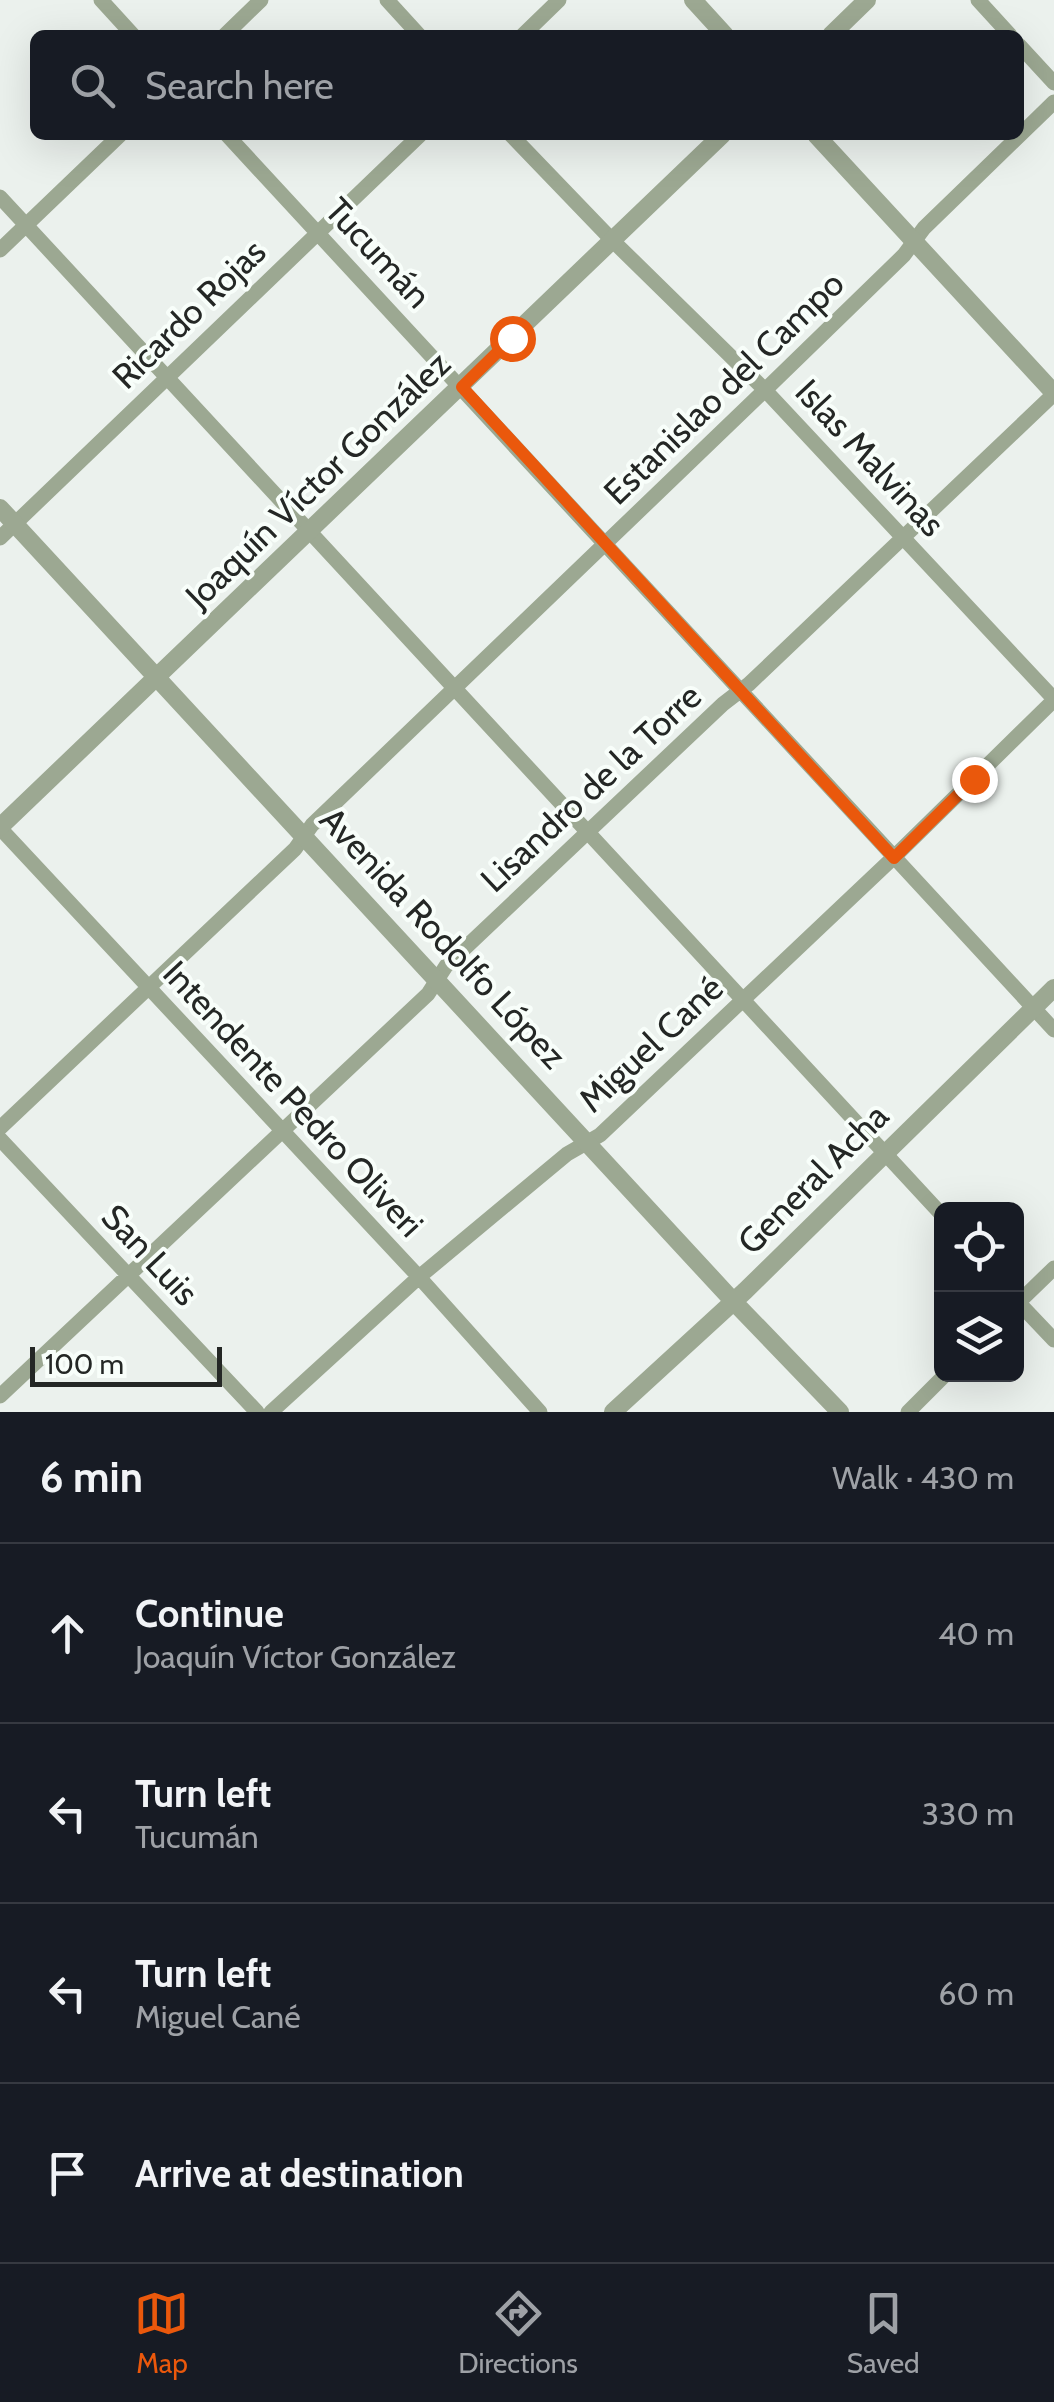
<!DOCTYPE html>
<html lang="en">
<head>
<meta charset="utf-8">
<style>
	body { margin:0; font-family:Cabin,sans-serif; background:#20242c; color:#f1f3f6 }
	.controls { position:absolute; right:30px; bottom:30px; display:grid; overflow:hidden; border-radius:15px; box-shadow:0 10px 40px #0002 }
	.controls button { width:90px; height:90px; display:grid; place-items:center; padding:0; border:0; border-bottom:2px solid #363941; background:#171b24; color:#f1f3f6; font:50px sans-serif }
	.scale { position:absolute; left:30px; bottom:25px; width:192px; box-sizing:border-box; padding-left:10px; border:5px solid #242725; border-top:0; font-size:28px; line-height:35px; white-space:nowrap; color:#242725; -webkit-text-stroke:8px #f8fefa; paint-order:stroke }
	.stop { position:absolute; width:30px; height:30px; margin:-22px; border:8px solid #ea580c; border-radius:50%; background:#fff }
	.stop.end { background:#ea580c; border-color:#fff; box-shadow:0 2px 10px #0008 }
	.list { margin:0; padding:0; list-style:none }
	h2 { display:flex; justify-content:space-between; align-items:center; height:130px; margin:0; padding:0 40px; font-size:42px }
	h2 small { font-size:32px; font-weight:400; color:#9ea1a6 }
	.list li { display:grid; grid-template-columns:65px 1fr auto; gap:30px; align-items:center; box-sizing:border-box; height:180px; padding:0 40px; border-top:2px solid #363941 }
	.list b { display:block; font-size:38px; white-space:nowrap }
	.list p { margin:0; font-size:32px; white-space:nowrap; color:#9ea1a6 }
	.list em { font-size:32px; font-style:normal; color:#9ea1a6 }
	.icon { flex:none; width:55px; height:55px; fill:none; stroke:currentColor; stroke-width:2; stroke-linecap:round; stroke-linejoin:round }
	.map { position:relative; flex:none; width:1054px; height:1412px; overflow:hidden }
	.search { position:absolute; background:#171b24; box-shadow:0 10px 40px #0002; left:30px; right:30px; top:30px; height:110px; display:flex; align-items:center; gap:25px; box-sizing:border-box; padding:0 35px; border-radius:15px; color:#9ea1a6; font-size:38px }
	.sheet { height:850px; background:#171b24 }
	nav { display:flex; justify-content:space-around; align-items:center; box-sizing:border-box; height:140px; border-top:2px solid #363941; background:#171b24; font-size:28px; color:#9ea1a6 }
	nav a { display:grid; justify-items:center; gap:5px }
	nav .on { color:#ea580c }
	.map>svg:first-child { display:block }
	.lines { fill:none; stroke-linecap:round; stroke-linejoin:round }
	.minor { stroke:#9ca892; stroke-width:15 }
	.tertiary { stroke:#9ca892; stroke-width:18 }
	.route { stroke:#ea580c; stroke-width:12 }
	.labels { text-anchor:middle; stroke-width:8; stroke-linejoin:round; paint-order:stroke }
	.street-label { font-size:35px; fill:#242725; stroke:#f8fefa }
</style>
</head>
<body>
<div class="map">
<svg width="1054" height="1412" viewBox="0 0 1054 1412">
	<rect width="100%" height="100%" fill="#ebf1ed"/>
	<g class="lines">
		<path class="minor" d="M101,0l32,35
			M387,0l32,35
			M978,0l32,35
			M225,35l36,-35
			M523,35l36,-35
			M1019,45l35,38
			M227,135l827,895
			M511,135l101,105 153,150 289,309
			M0,197l942,1018
			M0,250l120,-115
			M0,538l420,-403
			M0,828l419,449 121,135
			M0,1128l295,-279 17,-24 453,-435 139,-135 20,-27 130,-126
			M0,1139l257,273
			M1016,1300l38,40
			M1016,1305l38,-37
			M0,1396l428,-402 18,-28 277,-262 26,-20 305,-290
			M271,1412l148,-135 148,-123 33,-19 294,-278 160,-157
			M908,1412l38,-38"/>
		<path class="tertiary" d="M693,0l32,35
			M831,35l36,-35
			M816,135l238,258
			M0,508l734,794 106,110
			M0,827l722,-692
			M613,1412l132,-121 309,-303"/>
	</g>
	<g class="lines">
		<path class="route" d="M512,338l-50,49 432,471 80,-79"/>
	</g>
	<g class="labels">
		<g class="street-label">
			<text transform="translate(378 253) rotate(47)" y="12">Tucumán</text>
			<text transform="translate(189 314) rotate(-44)" y="12">Ricardo Rojas</text>
			<text transform="translate(724 388) rotate(-44)" y="12">Estanislao del Campo</text>
			<text transform="translate(870 458) rotate(47)" y="12">Islas Malvinas</text>
			<text transform="translate(318 480) rotate(-44)" y="12">Joaquín Víctor González</text>
			<text transform="translate(591 788) rotate(-43)" y="12">Lisandro de la Torre</text>
			<text transform="translate(443 938) rotate(47)" y="12">Avenida Rodolfo López</text>
			<text transform="translate(651 1044) rotate(-43)" y="12">Miguel Cané</text>
			<text transform="translate(293 1099) rotate(47)" y="12">Intendente Pedro Oliveri</text>
			<text transform="translate(813 1179) rotate(-45)" y="12">General Acha</text>
			<text transform="translate(150 1255) rotate(47)" y="12">San Luis</text>
		</g>
	</g>
</svg>
<div class="controls">
<button><svg class="icon" aria-label="locate" viewBox="0 0 24 24"><circle cx="12" cy="12" r="6"/><path d="M12 2v4M12 18v4M2 12h4M18 12h4"/></svg></button>
<button><svg class="icon" aria-label="layers" viewBox="0 0 24 24"><path d="M12 4l9 5-9 5-9-5zM3 14l9 5 9-5"/></svg></button>
</div>
<div class="scale">100 m</div>
<div class="stop" style="left:512px;top:338px"></div>
<div class="stop end" style="left:974px;top:779px"></div>
<div class="search"><svg class="icon" aria-label="search" viewBox="0 0 24 24"><circle cx="10" cy="10" r="6"/><path d="M15 15l6 6"/></svg>Search here</div>
</div>
<section class="sheet">
<h2>6 min<small>Walk · 430 m</small></h2>
<ul class="list">
<li><svg class="icon" aria-label="ahead" viewBox="0 0 24 24"><path d="M12 20V5M6 11l6-6 6 6"/></svg><div><b>Continue</b><p>Joaquín Víctor González</p></div><em>40 m</em></li>
<li><svg class="icon" aria-label="left" viewBox="0 0 24 24"><path d="M17 20v-9H6M10 6l-5 5 5 5"/></svg><div><b>Turn left</b><p>Tucumán</p></div><em>330 m</em></li>
<li><svg class="icon" aria-label="left" viewBox="0 0 24 24"><path d="M17 20v-9H6M10 6l-5 5 5 5"/></svg><div><b>Turn left</b><p>Miguel Cané</p></div><em>60 m</em></li>
<li><svg class="icon" aria-label="arrive" viewBox="0 0 24 24"><path d="M6 21V4h12l-3 4 3 4H6"/></svg><div><b>Arrive at destination</b></div></li>
</ul>
</section>
<nav>
<a class="on"><svg class="icon" aria-label="map" viewBox="0 0 24 24"><path d="M3 6l6-2 6 2 6-2v14l-6 2-6-2-6 2zM9 4v14M15 6v14"/></svg>Map</a>
<a><svg class="icon" aria-label="directions" viewBox="0 0 24 24"><path d="M12 3l9 9-9 9-9-9zM9 14v-3h6M13 9l2 2-2 2"/></svg>Directions</a>
<a><svg class="icon" aria-label="saved" viewBox="0 0 24 24"><path d="M7 4h10v16l-5-4-5 4z"/></svg>Saved</a>
</nav>
</body>
</html>
